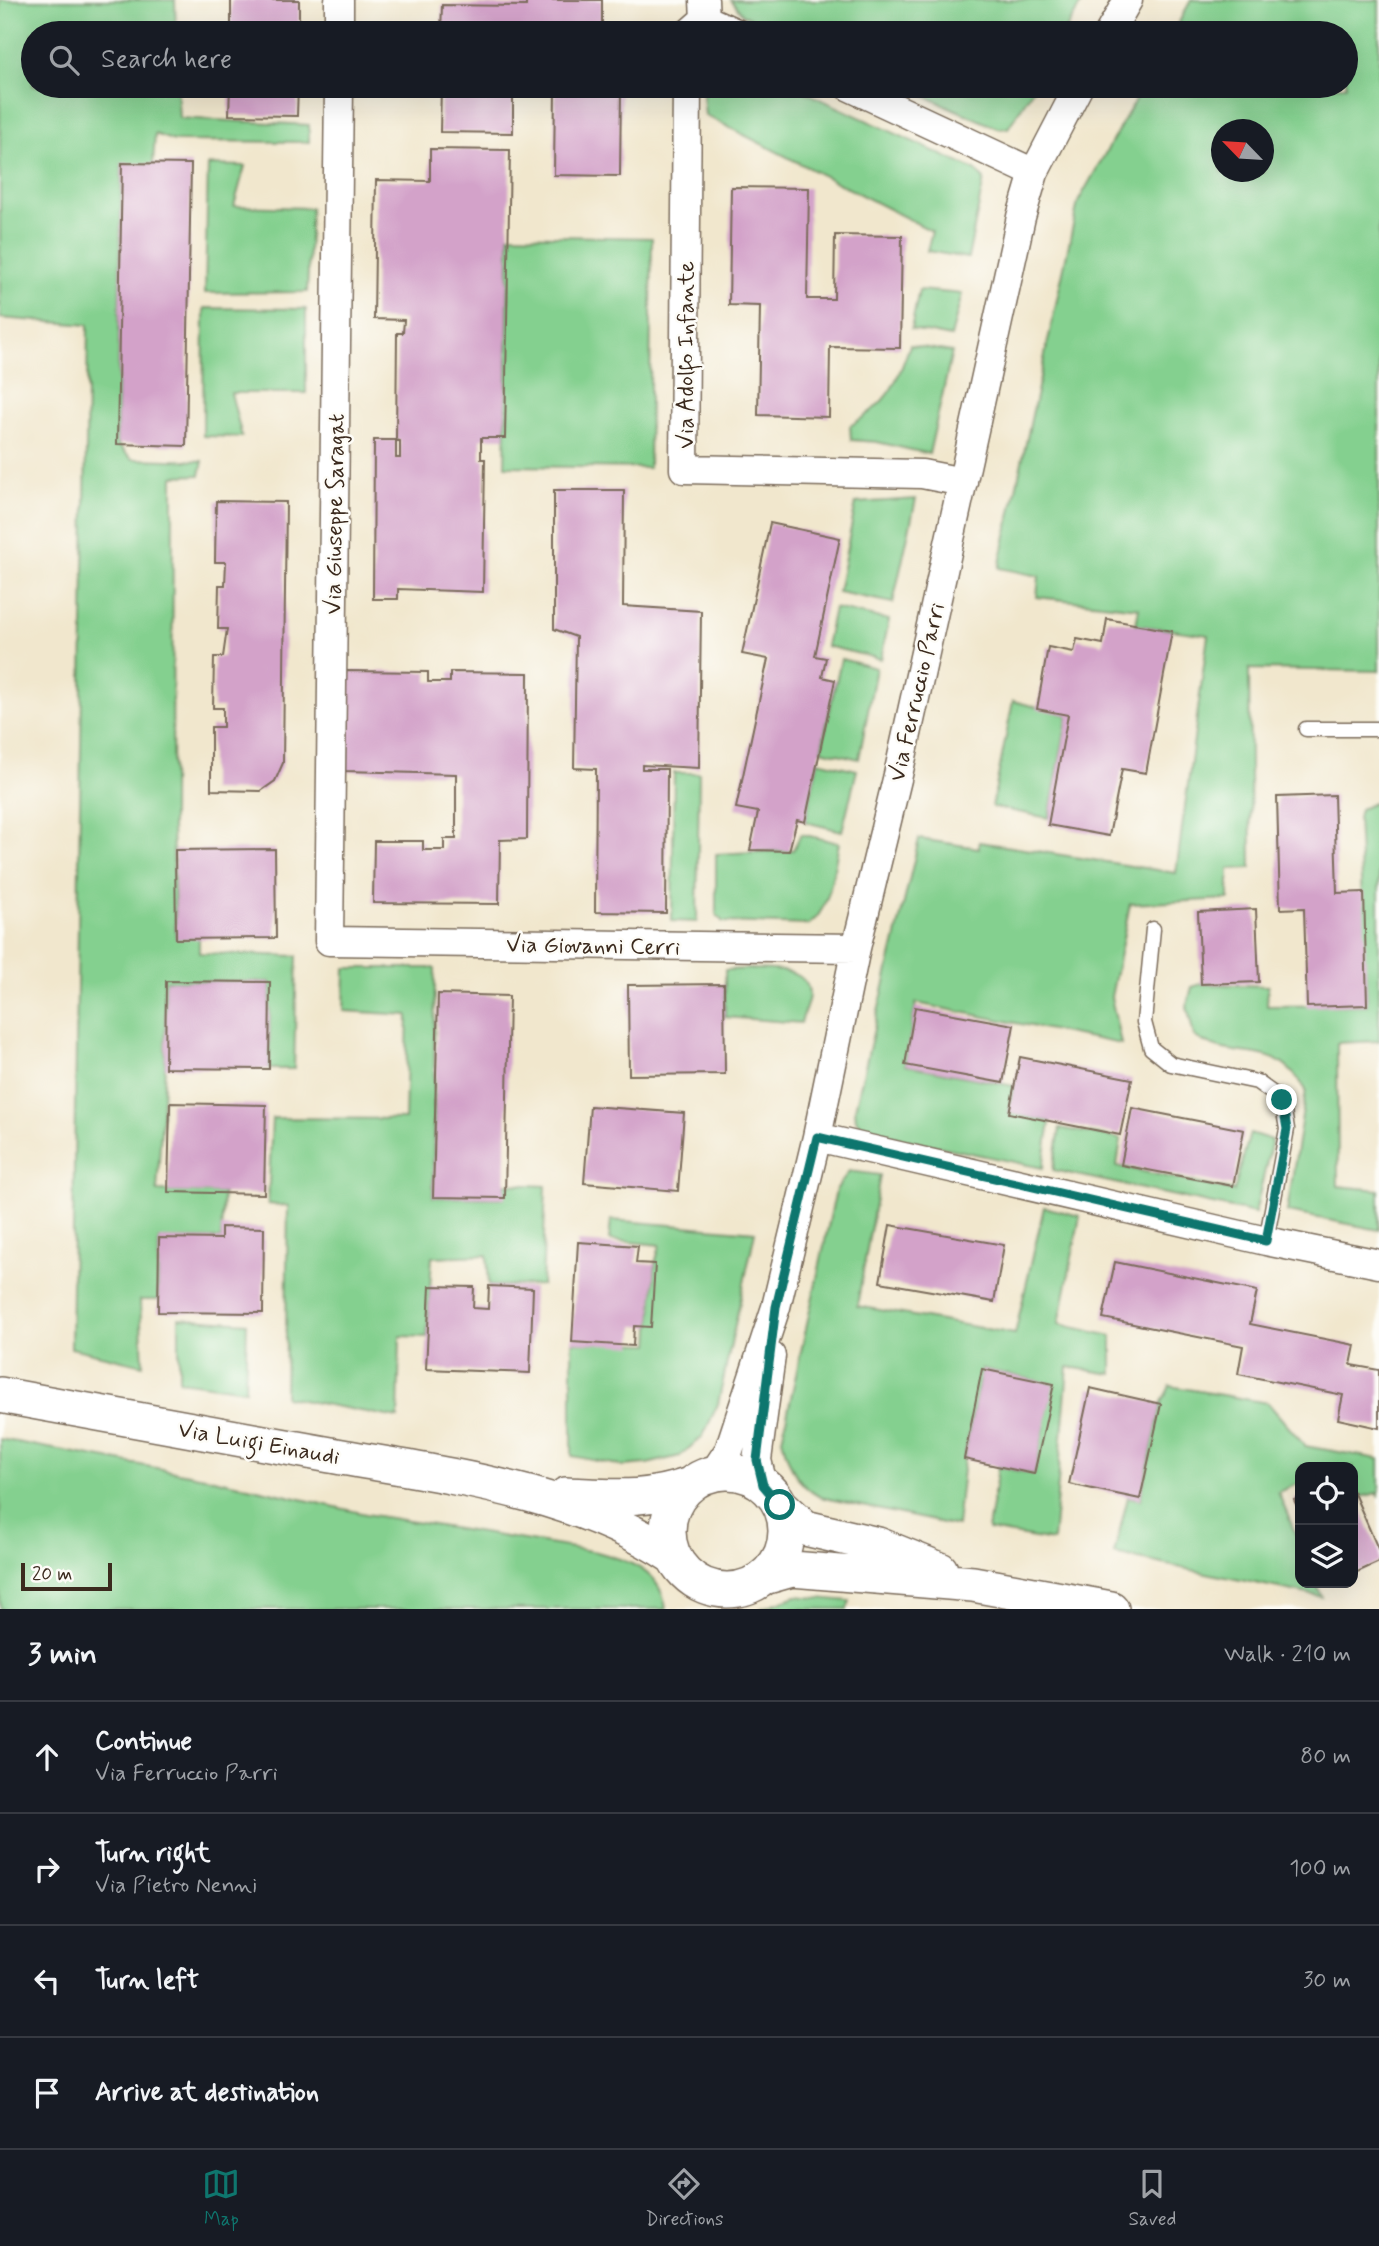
<!DOCTYPE html>
<html lang="en">
<head>
<meta charset="utf-8">
<style>
	body { margin:0; font-family:Mynerve,sans-serif; background:#242831; color:#f1f3f6 }
	.controls { position:absolute; right:21px; bottom:21px; display:grid; overflow:hidden; border-radius:14px; box-shadow:0 7px 28px #0002 }
	.controls button { width:63px; height:63px; display:grid; place-items:center; padding:0; border:0; border-bottom:2px solid #363941; background:#171b24; color:#f1f3f6; font:35px sans-serif }
	.compass { position:absolute; left:1211px; top:119px; width:63px; height:63px; border-radius:50%; background:#171b24; box-shadow:0 7px 28px #0002; rotate:295deg }
	.scale { position:absolute; left:21px; bottom:18px; width:91px; box-sizing:border-box; padding-left:7px; border:4px solid #3b2a1e; border-top:0; font-size:19px; line-height:24px; white-space:nowrap; color:#3b2a1e; -webkit-text-stroke:5px #fdfcf7; paint-order:stroke }
	.stop { position:absolute; width:21px; height:21px; margin:-16px; border:5px solid #0f766e; border-radius:50%; background:#fff }
	.stop.end { background:#0f766e; border-color:#fff; box-shadow:0 2px 7px #0008 }
	.list { margin:0; padding:0; list-style:none }
	h2 { display:flex; justify-content:space-between; align-items:center; height:91px; margin:0; padding:0 28px; font-size:30px }
	h2 small { font-size:23px; font-weight:400; color:#9ea1a6 }
	.list li { display:grid; grid-template-columns:46px 1fr auto; gap:21px; align-items:center; box-sizing:border-box; height:112px; padding:0 28px; border-top:2px solid #363941 }
	.list b { display:block; font-size:26px; white-space:nowrap }
	.list p { margin:0; font-size:23px; white-space:nowrap; color:#9ea1a6 }
	.list em { font-size:23px; font-style:normal; color:#9ea1a6 }
	.icon { flex:none; width:38px; height:38px; fill:none; stroke:currentColor; stroke-width:2; stroke-linecap:round; stroke-linejoin:round }
	.map { position:relative; flex:none; width:1379px; height:1609px; overflow:hidden }
	.search { position:absolute; background:#171b24; box-shadow:0 7px 28px #0002; left:21px; right:21px; top:21px; height:77px; display:flex; align-items:center; gap:18px; box-sizing:border-box; padding:0 24px; border-radius:38px; color:#9ea1a6; font-size:26px }
	.sheet { height:539px; background:#171b24 }
	nav { display:flex; justify-content:space-around; align-items:center; box-sizing:border-box; height:98px; border-top:2px solid #363941; background:#171b24; font-size:19px; color:#9ea1a6 }
	nav a { display:grid; justify-items:center; gap:4px }
	nav .on { color:#0f766e }
	.map>svg:first-child { display:block }
	.green { fill:#84d08f; stroke:#607d56; stroke-width:2; fill-rule:evenodd }
	.building { fill:#d3a2c9 }
	.lines { fill:none; stroke-linecap:round; stroke-linejoin:round }
	.service-casing { stroke:#7b6c5b; stroke-width:17 }
	.minor-casing { stroke:#7b6c5b; stroke-width:31 }
	.tertiary-casing { stroke:#7b6c5b; stroke-width:38 }
	.service { stroke:#fff; stroke-width:14 }
	.minor { stroke:#fff; stroke-width:28 }
	.tertiary { stroke:#fff; stroke-width:35 }
	.route { stroke:#0f766e; stroke-width:9 }
	.labels { text-anchor:middle; stroke-width:5; stroke-linejoin:round; paint-order:stroke }
	.street-label { font-size:23px; fill:#3b2a1e; stroke:#fdfcf7 }
</style>
</head>
<body>
<div class="map">
<svg width="1379" height="1609" viewBox="0 0 1379 1609">
	<rect width="100%" height="100%" fill="#fdfcf7"/>
	<filter id="ink" filterUnits="userSpaceOnUse"><feTurbulence type="fractalNoise" baseFrequency=".0143" numOctaves="2"/><feDisplacementMap in="SourceGraphic" scale="14" xChannelSelector="R" yChannelSelector="G"/><feConvolveMatrix kernelMatrix="1 2 1 2 8 2 1 2 1" color-interpolation-filters="sRGB"/></filter>
	<filter id="wash" filterUnits="userSpaceOnUse"><feTurbulence type="fractalNoise" baseFrequency=".00686" numOctaves="4" result="noise"/><feDisplacementMap in="SourceGraphic" scale="28" xChannelSelector="R" yChannelSelector="G"/><feGaussianBlur stdDeviation="1.57" result="paint"/><feColorMatrix in="noise" values="0 0 0 0 0 0 0 0 0 0 0 0 0 0 0 0 0 1.4 0 .05"/><feComposite in="paint" operator="in"/></filter>
	<g filter="url(#wash)">
		<rect width="100%" height="100%" fill="#f1e7cd"/>
		<path class="green" d="M0,0h175l1,33h-143v53h144l2,32 130,7v17l-135,-1 -19,-7 -2,30h-31l-5,280 15,15 71,2 -3,14 -27,1 -1,351 4,111h23v15l98,3 -3,113h-25l1,-87 -104,-1 -1,87 -8,123 66,2 -2,46h-62l-1,61h-18l3,65 -72,-17 17,-1023 -88,-7z
			M731,0h352l-19,33h-281l-40,-18z
			M1191,0h188v671l-130,-2 2,199 -22,1v30l-99,5 -19,93 10,47 -205,-41 -11,62 109,21 -5,27 41,8 -7,47 -178,-37 -9,-11 -1,-11 64,-270 60,9v-6l197,31 32,-238 -72,-10 3,-17 -102,-11 2,-21 -40,-8 79,-366 65,-116h203v-53h-173zM1222,130h42v42h-42z
			M702,86h90l183,84 9,9 -16,79 -41,-7 5,-20 -227,-116z
			M902,86h133l-27,42h-11z
			M208,165l37,1 -11,40 77,2 -4,84 -102,1z
			M509,235l143,3 -3,230 -144,-2z
			M919,290l43,4 -11,43 -40,-8z
			M204,308l102,1v84h-75l11,44 -39,-1z
			M910,345l42,7 -23,102 -52,-12 -26,-2 -1,-14c38,-23 46,-40 60,-81z
			M916,499l-23,104 -55,-11 18,-89z
			M834,608l55,12 -8,39 -55,-13z
			M841,659l35,9 -17,91 -38,-9z
			M1013,701l55,14 -19,103 -57,-11z
			M818,761l39,9 -15,61 -37,-9z
			M674,773h25l-2,149 -25,-1z
			M1374,803h5v238l-42,2 1,143 41,4v40l-92,-18 19,-122c-36,-57 -67,-23 -112,-54l-7,-30 5,-19 9,-3 67,2 -1,20 100,-1 -9,-188 2,-8z
			M801,834l38,9c-6,25 -8,68 -31,82l-85,-3 -7,-8v-60l77,-4z
			M345,968h90l-2,229 71,1 1,-14 41,2 -4,99 -53,1 -2,-31 -55,2 -5,80 -27,-1 -2,82 -113,-21 3,-191 -20,-2 4,-86 133,1 3,-104 -64,-4z
			M751,969c19,1 57,-2 58,25 0,9 -6,20 -8,29l-76,-6v-47z
			M1060,1128l61,11 -4,27 117,25 16,-58 22,7 -17,73 -202,-43z
			M849,1171l31,4 -23,131 158,28 29,-127 36,9 -21,108 53,12v38l-44,-7 -15,174 -65,-11 10,-63 36,7 19,-90 -71,-15 -18,90 -7,67 -137,-29c-24,-13 -31,-32 -38,-58l54,-249z
			M611,1220l144,12 -37,172 -15,32 -23,20 -33,8 -24,2 -51,-10v-114l78,2 5,-80 5,-19 -51,-5z
			M179,1318l68,5 -2,67 -66,-9z
			M1170,1386l98,17 37,43 74,13v37l-2,-3 -16,4 -8,-12v-18h-53v16l-22,9 22,53v38h16l6,14 -208,-43 14,-57 12,2 21,-95z
			M0,1439l205,38 161,37 231,38c33,9 64,19 69,57h-666z
			M796,1596l54,5 -3,8h-87z"/>
		<g id="blocks">
			<path class="building" d="M231,0h68v33h-68z
				M526,0h76v33h-161l1,-28 84,1z
				M230,86h68l-1,30 -68,-1z
				M441,86h72v47l-73,-1z
				M555,86h66l-1,90 -66,-1z
				M430,149l80,1 -5,288h-24v21h4l-2,133 -85,-3v10h-25l1,-159h22v18h4v-17l-4,-1 1,-107h6l1,-13 -30,-1 2,-139 54,1z
				M122,163l69,1 -5,282 -69,-2z
				M731,187l78,1 -2,111h27l1,-64 67,1 -2,112 -70,-1 -1,70 -71,-2 2,-109 -31,-1z
				M554,490h70l-1,116 78,5 -2,157 -57,-3v4h25l-1,144 -71,-1 1,-143 -22,-1 2,-131 -22,-8z
				M216,501l70,1 -3,261 -8,18 -14,10 -50,-1v-63h12v-19h-10l1,-51h9l4,-28h-9l1,-44h6l1,-23h-11z
				M770,523l70,15 -25,118 11,2 -4,19 13,3 -30,142 -8,-2 -8,31 -39,-1 8,-38 -22,-4 32,-149 -26,-5z
				M1107,619l65,12 -26,142 -24,-4 -13,67 -61,-11 20,-110 -31,-6 11,-62 26,5 3,-13 26,5z
				M346,671l82,1v10h22v-10l78,1 -1,166 -27,1 -1,64 -126,-1 1,-62h49v9h21v-11h12v-65l-111,-3z
				M1334,795l3,98 27,-1 3,113 -60,2 -3,-99 -24,1 -3,-112z
				M275,849l1,89 -100,1 -1,-89z
				M1256,909l3,73 -58,2 -3,-72z
				M166,981l104,1 -1,87 -104,-1z
				M724,984l1,90 -96,1 -1,-90z
				M438,994l71,2 -4,202 -72,-1z
				M915,1007l99,18 -11,58 -98,-18z
				M1020,1057l112,22 -12,56 -111,-22z
				M170,1103l96,2 -2,89 -96,-2z
				M590,1106l94,7 -6,78 -94,-8z
				M1132,1108l112,22 -11,56 -112,-21z
				M890,1225l114,20 -10,57 -114,-20z
				M221,1227l43,1 -1,85 -105,-1 1,-74 62,1z
				M578,1242l60,4 -2,17 19,1 -4,63 -17,-1 -1,20 -61,-4z
				M1115,1262l142,29 -7,33 105,21 -4,20 28,5v58l-41,-9 5,-24 -105,-21 5,-28 -140,-28z
				M430,1286l44,1 -1,21 15,1 1,-23 44,2 -3,85 -104,-4z
				M982,1369l72,15 -20,90 -70,-15z
				M1090,1388l71,16 -21,95 -71,-15z
				M1353,1491l26,60v11l-26,12z
				M1300,1497v16l-6,-13z"/>
		</g>
	</g>
	<g filter="url(#ink)">
		<use href="#blocks" fill-opacity="0" stroke="#7b6c5b" stroke-width="2"/>
		<g class="lines">
			<defs>
				<path id="service" d="M1306,729h73
					M1153,929l-9,93 7,26 20,16 86,18 25,18 5,29 -21,112"/>
				<path id="minor" d="M705,19l31,14
					M339,33v-33
					M689,33l16,-14 -1,-19
					M1109,33l19,-33
					M339,86l-10,855 527,7
					M687,86l-3,383 238,5 41,8
					M848,86l186,87
					M817,1137l449,104 113,23
					M713,1474l16,-24 47,-143 41,-170 39,-189 42,-173 123,-558 13,-44 45,-87
					M763,1485l-6,-25 14,-104"/>
				<path id="tertiary" d="M0,1395c108,20 216,39 325,59 117,21 247,35 349,103
					M668 1531a59 59 0 1 1 118 0a59 59 0 1 1-118 0Z
					M566,1495c49,2 77,6 124,-10
					M780,1505l25,23 73,17 62,25
					M764,1577l28,-8 181,15 138,25"/>
			</defs>
			<use href="#service" class="service-casing"/>
			<use href="#minor" class="minor-casing"/>
			<use href="#tertiary" class="tertiary-casing"/>
			<use href="#service" class="service"/>
			<use href="#minor" class="minor"/>
			<use href="#tertiary" class="tertiary"/>
		</g>
	</g>
	<g class="lines" filter="url(#ink)">
		<path class="route" d="M780,1505l-17,-20 -6,-25 19,-153 41,-170 449,104 21,-112 -5,-29"/>
	</g>
	<g class="labels">
		<g class="street-label">
			<text transform="translate(685 355) rotate(-90)" y="8">Via Adolfo Infante</text>
			<text transform="translate(334 514) rotate(-89)" y="8">Via Giuseppe Saragat</text>
			<text transform="translate(916 692) rotate(-77)" y="8">Via Ferruccio Parri</text>
			<text transform="translate(593 945) rotate(1)" y="8">Via Giovanni Cerri</text>
			<text transform="translate(259 1442) rotate(10)" y="8">Via Luigi Einaudi</text>
		</g>
	</g>
</svg>
<div class="controls">
<button><svg class="icon" aria-label="locate" viewBox="0 0 24 24"><circle cx="12" cy="12" r="6"/><path d="M12 2v4M12 18v4M2 12h4M18 12h4"/></svg></button>
<button><svg class="icon" aria-label="layers" viewBox="0 0 24 24"><path d="M12 4l9 5-9 5-9-5zM3 14l9 5 9-5"/></svg></button>
</div>
<svg class="compass" viewBox="-18 -18 36 36"><path d="M0-13l5 13h-10z" fill="#e53935"/><path d="M0 13l5-13h-10z" fill="#9ea1a6"/></svg>
<div class="scale">20 m</div>
<div class="stop" style="left:780px;top:1505px"></div>
<div class="stop end" style="left:1282px;top:1100px"></div>
<div class="search"><svg class="icon" aria-label="search" viewBox="0 0 24 24"><circle cx="10" cy="10" r="6"/><path d="M15 15l6 6"/></svg>Search here</div>
</div>
<section class="sheet">
<h2>3 min<small>Walk · 210 m</small></h2>
<ul class="list">
<li><svg class="icon" aria-label="ahead" viewBox="0 0 24 24"><path d="M12 20V5M6 11l6-6 6 6"/></svg><div><b>Continue</b><p>Via Ferruccio Parri</p></div><em>80 m</em></li>
<li><svg class="icon" aria-label="right" viewBox="0 0 24 24"><path d="M7 20v-9h11M14 6l5 5-5 5"/></svg><div><b>Turn right</b><p>Via Pietro Nenni</p></div><em>100 m</em></li>
<li><svg class="icon" aria-label="left" viewBox="0 0 24 24"><path d="M17 20v-9H6M10 6l-5 5 5 5"/></svg><div><b>Turn left</b></div><em>30 m</em></li>
<li><svg class="icon" aria-label="arrive" viewBox="0 0 24 24"><path d="M6 21V4h12l-3 4 3 4H6"/></svg><div><b>Arrive at destination</b></div></li>
</ul>
</section>
<nav>
<a class="on"><svg class="icon" aria-label="map" viewBox="0 0 24 24"><path d="M3 6l6-2 6 2 6-2v14l-6 2-6-2-6 2zM9 4v14M15 6v14"/></svg>Map</a>
<a><svg class="icon" aria-label="directions" viewBox="0 0 24 24"><path d="M12 3l9 9-9 9-9-9zM9 14v-3h6M13 9l2 2-2 2"/></svg>Directions</a>
<a><svg class="icon" aria-label="saved" viewBox="0 0 24 24"><path d="M7 4h10v16l-5-4-5 4z"/></svg>Saved</a>
</nav>
</body>
</html>
